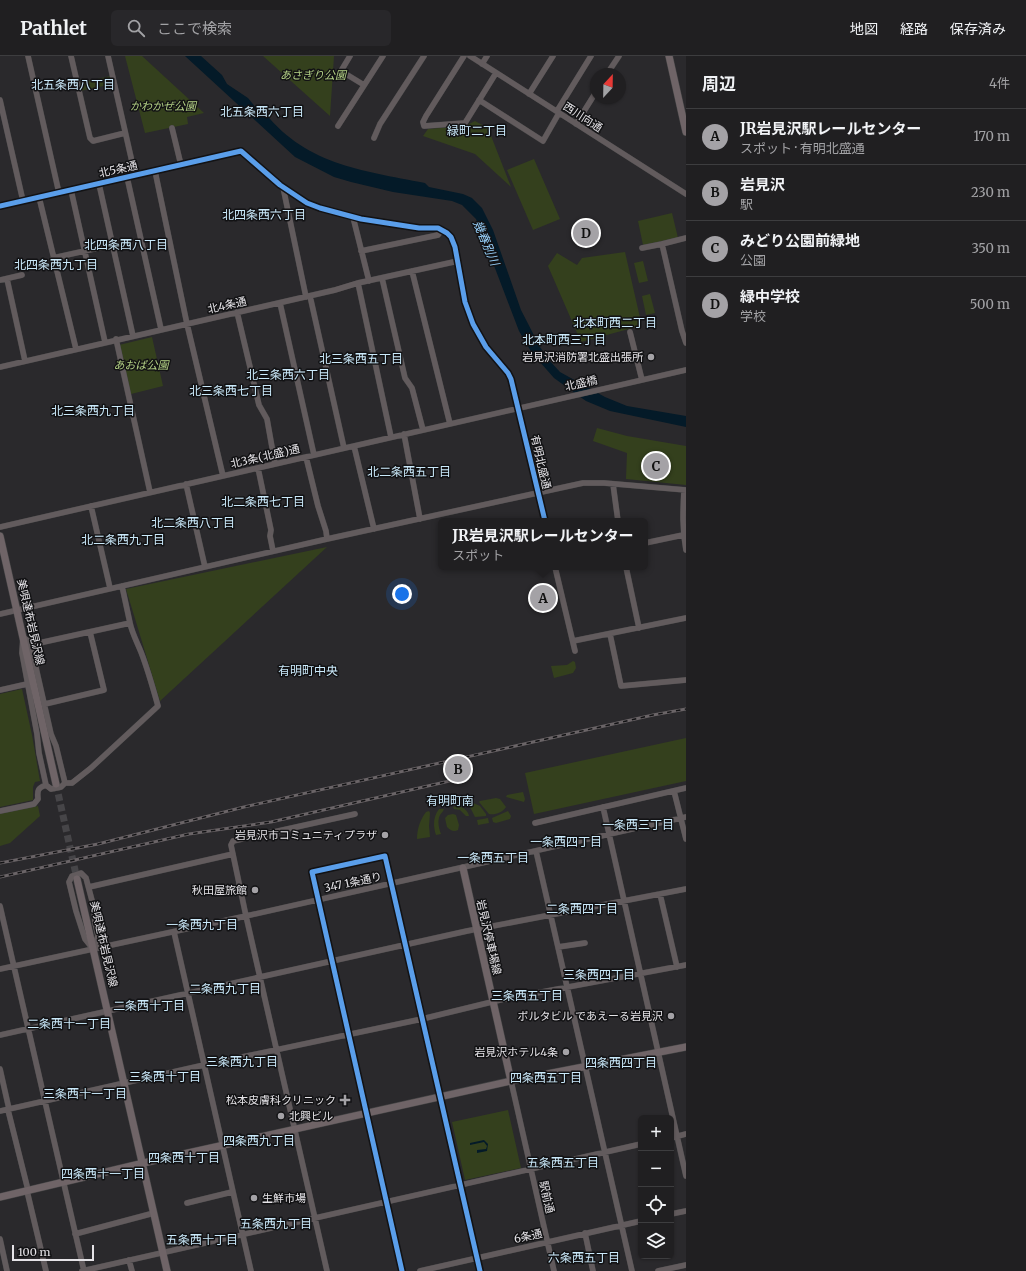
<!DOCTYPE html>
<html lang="ja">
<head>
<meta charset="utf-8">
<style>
	body { margin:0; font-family:Merriweather,"Noto Sans JP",serif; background:#28272a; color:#f1f3f6 }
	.controls { position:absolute; right:12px; bottom:12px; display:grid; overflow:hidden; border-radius:6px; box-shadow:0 1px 3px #0004 }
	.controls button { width:36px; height:36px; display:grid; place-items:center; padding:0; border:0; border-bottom:1px solid #3d3d3f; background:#201f21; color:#f1f3f6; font:20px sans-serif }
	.compass { position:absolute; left:590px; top:12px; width:36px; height:36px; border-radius:50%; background:#201f21; box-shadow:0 1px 3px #0004; rotate:22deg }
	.scale { position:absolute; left:12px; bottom:10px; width:82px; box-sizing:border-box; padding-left:4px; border:2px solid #e5e3e7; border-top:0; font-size:11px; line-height:14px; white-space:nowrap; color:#e5e3e7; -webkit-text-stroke:3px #121214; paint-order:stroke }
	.you { position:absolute; left:402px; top:538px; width:14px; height:14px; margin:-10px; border:3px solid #fff; border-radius:50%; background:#1a73e8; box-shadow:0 0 0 6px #1a73e833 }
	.badge { display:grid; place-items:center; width:26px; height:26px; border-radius:50%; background:#a4a2a6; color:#111; font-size:13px; font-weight:700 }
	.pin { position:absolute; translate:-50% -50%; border:2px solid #fff; box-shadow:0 1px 4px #0006 }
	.popup { position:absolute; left:438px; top:462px; width:210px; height:52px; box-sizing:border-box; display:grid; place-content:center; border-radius:6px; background:#201f21; filter:drop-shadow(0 1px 3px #0005); font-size:13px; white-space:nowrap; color:#a2a2a5 }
	.popup b { font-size:15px; color:#f1f3f6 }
	.popup::after { content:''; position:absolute; left:50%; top:100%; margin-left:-8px; border:8px solid transparent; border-top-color:#201f21 }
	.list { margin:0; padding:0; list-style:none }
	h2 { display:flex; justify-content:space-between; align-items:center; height:52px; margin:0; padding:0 16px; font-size:17px }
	h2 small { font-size:13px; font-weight:400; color:#a2a2a5 }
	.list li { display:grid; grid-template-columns:26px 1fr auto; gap:12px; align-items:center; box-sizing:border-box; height:56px; padding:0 16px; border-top:1px solid #3d3d3f }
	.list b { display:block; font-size:15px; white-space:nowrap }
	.list p { margin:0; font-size:13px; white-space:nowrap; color:#a2a2a5 }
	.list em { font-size:13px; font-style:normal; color:#a2a2a5 }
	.icon { flex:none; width:22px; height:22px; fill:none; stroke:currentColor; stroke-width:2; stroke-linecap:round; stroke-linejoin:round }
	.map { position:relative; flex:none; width:686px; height:1215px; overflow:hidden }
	header { display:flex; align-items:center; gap:24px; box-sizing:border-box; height:56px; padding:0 20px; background:#201f21; border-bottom:1px solid #3d3d3f }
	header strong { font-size:19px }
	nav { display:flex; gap:22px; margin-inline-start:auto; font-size:14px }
	.search { width:280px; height:36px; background:#28272a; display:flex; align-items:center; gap:10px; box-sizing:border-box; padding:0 14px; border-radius:6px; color:#a2a2a5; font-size:15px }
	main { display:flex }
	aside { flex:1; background:#201f21 }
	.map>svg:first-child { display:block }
	.green { fill:#34401d }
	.water { fill:#041a28 }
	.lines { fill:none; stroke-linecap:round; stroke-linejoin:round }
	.major-tunnel { stroke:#464548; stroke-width:7; stroke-dasharray:7 3.5; stroke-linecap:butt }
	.minor-casing { stroke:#444445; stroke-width:6 }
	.major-casing { stroke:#444445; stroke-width:8 }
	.minor { stroke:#625b5d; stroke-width:5.5 }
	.major { stroke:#6f6467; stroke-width:7 }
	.rail-casing { stroke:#6a6467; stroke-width:3 }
	.rail { stroke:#121214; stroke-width:1.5; stroke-dasharray:4.5; stroke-linecap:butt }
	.cycleway-casing { stroke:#121214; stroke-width:8 }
	.cycleway { stroke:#5a9eea; stroke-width:5 }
	.poi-dot { fill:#a4a2a6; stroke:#121214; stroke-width:1.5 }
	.labels { text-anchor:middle; stroke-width:3; stroke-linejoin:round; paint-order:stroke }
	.park-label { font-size:11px; font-style:italic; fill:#b3d185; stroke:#121214 }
	.street-label { font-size:11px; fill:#e5e3e7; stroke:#121214 }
	.poi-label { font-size:11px; fill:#e5e3e7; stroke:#121214; text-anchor:end }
	.neighbourhood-label { font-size:12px; fill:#cbeafb; stroke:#121214 }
	.water-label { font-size:12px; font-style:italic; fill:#99d3fe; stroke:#121214 }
</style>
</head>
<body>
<header>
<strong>Pathlet</strong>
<div class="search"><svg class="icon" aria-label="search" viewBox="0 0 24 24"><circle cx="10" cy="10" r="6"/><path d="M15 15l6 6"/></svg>ここで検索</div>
<nav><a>地図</a><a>経路</a><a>保存済み</a></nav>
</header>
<main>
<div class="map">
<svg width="686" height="1215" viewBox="0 0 686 1215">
	<rect width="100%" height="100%" fill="#2a292c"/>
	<path class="green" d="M125,0h17l62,57 -17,4 1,7 -43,9z
		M263,0h71l-4,60z
		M111,20l2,8 -33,7 -1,-8z
		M475,65l13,7 23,59 -36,-33 -52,-18 5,-7 37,-3z
		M534,103l26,60 -27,11 -26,-60z
		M672,157l6,25 -35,7 -5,-24z
		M625,196l16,70 -5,5 -55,15 -33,-76 9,-13 20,12 5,-7z
		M643,205l5,20 -9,2 -5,-20z
		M650,238l5,19 -9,2 -4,-19z
		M152,281l11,49 -32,8 -12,-49z
		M597,372l30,8 59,10v39l-60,-6 1,-26 -34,-12z
		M327,491l-167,154 -34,-112z
		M573,605l2,1 1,6 -3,5 -19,5 -3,-12 16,-1z
		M22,633l10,46 8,46 -5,1 -2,5v13l-33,7v-113z
		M686,682v43l-152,33 -9,-41z
		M523,736l2,7 -1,3 -18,-5 1,-2z
		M496,742l4,1 6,8c-4,6 -11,8 -17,7l-10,-12 1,-1z
		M471,746l9,4 6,8v2l-11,1 -4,-8 -3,-5z
		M38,750l2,10 -30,27 -10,3v-33z
		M456,750c6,0 12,4 13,10h-3l-6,-6 -6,-1 -1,-2z
		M439,753h5c-1,3 -3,4 -4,6 -3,6 -1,14 1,19l-5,1c-3,-9 -3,-18 3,-26z
		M429,755l1,2 -1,13 1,11 -13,2c0,-10 3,-19 9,-27z
		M508,755l3,5 -1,3 -14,4 -3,-1 -1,-4z
		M453,758l3,1 3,10 -1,5c-4,2 -7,1 -11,-3l-2,-9 3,-3z
		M488,762l1,5 -11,2 -1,-5z
		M508,1054l13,58 -56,12 -13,-58z"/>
	<path class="water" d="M185,0h16l21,19 5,9 21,14 8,10h5c43,57 99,62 164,75l4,4 34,7 9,4 10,10 11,22 28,80 19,37 9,13 11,12 45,25 22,9 59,10v11l-76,-16 -24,-10 -32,-23 -22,-25 -13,-22 -39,-102 -4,-10 -14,-14 -10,-4 -59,-9 -42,-10 -17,-5 -39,-20z
		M484,1084l4,4 -1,7 -10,2v-3l9,-1 1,-3 -3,-4 -14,3v-2z"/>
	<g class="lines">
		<path class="major-tunnel" d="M56,728l21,95"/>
		<defs>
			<path id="minor" d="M28,0l31,137
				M71,0l19,82 3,3 32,-8
				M108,0l27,119
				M350,0l-9,15 23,14
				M464,0l-38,60 -3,6 1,4 41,-3 31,-50
				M470,0l216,138
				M482,8l5,-8
				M607,18l12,-18
				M529,38l24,-38
				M0,44l23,101
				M479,44l64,41 16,-28
				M557,55l34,-55
				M576,68l20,-32
				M338,70l45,-70
				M172,72l9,37
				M374,82l6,-14 44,-68
				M155,115l32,153 36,152
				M127,121l34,152
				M99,128l34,152
				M283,131l23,110
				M71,134l34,152
				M39,141l37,152
				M0,150l241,-55 39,34 27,18 13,5 41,11 58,9h19l9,5 4,4 4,10 10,55 8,22 13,23 22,26 3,6 34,142
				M353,161l16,64
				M686,182l-24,6 20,87 4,12
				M642,192l20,-4
				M361,195l77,-16 4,-5
				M53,202l59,-13
				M412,215l38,153
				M382,222l23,100 7,10 11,42
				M7,223l18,82
				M0,224l22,-5
				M358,227l33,154
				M310,240l34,152
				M280,247l34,152
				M237,256l22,93 8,14 8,45
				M630,276l12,48
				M116,283l34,153
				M0,311l335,-77 23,-7 100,-22
				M404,378l16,85
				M354,390l20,83
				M306,401l12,49 8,25 1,8
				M258,412l13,62 -1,6 3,15
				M186,428l19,83
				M613,428l5,37
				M684,434c-1,20 -2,39 2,60
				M91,450l19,82
				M0,471l686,-157
				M645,487l38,-8
				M555,511l20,84
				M626,511l13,61
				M0,558l327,-75 256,-56h21l82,7
				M610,578l11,52 65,-6
				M23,581l5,4 6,18 17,75 5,12 9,37 -4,4 -10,2 -5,-4 -7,-32 -2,-19 -15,-81z
				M573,585l113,-23
				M30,589l100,-22 -8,-37
				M0,634l27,-6
				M45,648l59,-14 -14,-58
				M65,727h7l19,-15 67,-62c-5,-18 -10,-36 -17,-54 -4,-10 -9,-19 -11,-29
				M674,735l12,48
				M603,751l83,369
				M0,755l34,-7 4,-5c-1,-9 0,-11 8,-14
				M535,767l151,-35
				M536,795l96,420
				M81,817l5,5 8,30 1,15 3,13 -5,13 -8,-10 -9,-28 -7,-29 3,-6z
				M89,831l144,-33
				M660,838l17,73
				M0,850l84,365
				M174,876l77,339
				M558,891l27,-4
				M0,913l246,-53 440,-99
				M0,979l467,-104 219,-42
				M0,1013l9,40
				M511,1025l43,190
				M8,1054l20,80
				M0,1055l204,-46 218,-46 82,-20 182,-34
				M671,1082l15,-4
				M27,1135l19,80
				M187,1147l45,-11
				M671,1158l15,-3
				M585,1177l8,38
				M75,1178l79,-21
				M0,1183l7,32
				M129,1204l3,11
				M82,1215l559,-127
				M327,1215l-81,-355 -15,-71 2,-4 122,-27
				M402,1215l-90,-399 73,-16 95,415
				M420,1215l221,-50
				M658,1215l28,-6"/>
			<path id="major" d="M669,0l17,76
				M0,480l56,248
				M463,812l48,213
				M77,823l90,392
				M0,1141l152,-36 359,-80 175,-34"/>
		</defs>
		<use href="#minor" class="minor-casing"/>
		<use href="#major" class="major-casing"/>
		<use href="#minor" class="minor"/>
		<use href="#major" class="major"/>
		<defs>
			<path id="rail" d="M0,807l98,-19 146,-37 409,-92 33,-6
				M0,821l189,-43 82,-12 196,-45"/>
		</defs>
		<use href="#rail" class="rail-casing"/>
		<use href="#rail" class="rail"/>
		<defs>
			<path id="cycleway" d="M0,150l241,-55 39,34 27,18 13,5 41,11 58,9h19l9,5 4,4 4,10 10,55 8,22 13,23 22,26 3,6 34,142
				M402,1215l-90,-399 73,-16 95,415"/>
		</defs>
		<use href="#cycleway" class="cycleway-casing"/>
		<use href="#cycleway" class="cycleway"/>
	</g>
	<g class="poi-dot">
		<circle cx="651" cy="301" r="4"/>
		<circle cx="385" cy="779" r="4"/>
		<circle cx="255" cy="834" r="4"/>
		<circle cx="671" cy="960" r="4"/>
		<circle cx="566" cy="996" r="4"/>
		<path d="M343 1038h4v4h4v4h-4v4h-4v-4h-4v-4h4z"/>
		<circle cx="281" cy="1060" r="4"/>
		<circle cx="254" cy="1142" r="4"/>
	</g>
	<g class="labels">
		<g class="park-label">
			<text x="313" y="23">あさぎり公園</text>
			<text x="163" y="54">かわかぜ公園</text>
			<text x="141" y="313">あおば公園</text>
		</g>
		<g class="street-label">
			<text transform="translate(583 61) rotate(33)" y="4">西川向通</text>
			<text transform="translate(118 113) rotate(-13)" y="4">北5条通</text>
			<text transform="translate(227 249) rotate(-13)" y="4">北4条通</text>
			<text transform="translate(581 327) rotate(-13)" y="4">北盛橋</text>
			<text transform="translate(265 400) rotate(-13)" y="4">北3条(北盛)通</text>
			<text transform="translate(541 406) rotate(77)" y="4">有明北盛通</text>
			<text transform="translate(31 566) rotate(77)" y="4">美唄達布岩見沢線</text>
			<text transform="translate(353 826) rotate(-12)" y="4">347 1条通り</text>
			<text transform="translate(489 881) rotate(77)" y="4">岩見沢停車場線</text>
			<text transform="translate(104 888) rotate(77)" y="4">美唄達布岩見沢線</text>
			<text transform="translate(547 1141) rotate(77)" y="4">駅前通</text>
			<text transform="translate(528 1180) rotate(-13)" y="4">6条通</text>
		</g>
		<g class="poi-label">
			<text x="643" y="305">岩見沢消防署北盛出張所</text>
			<text x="377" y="783">岩見沢市コミュニティプラザ</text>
			<text x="247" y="838">秋田屋旅館</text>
			<text x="663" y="964">ポルタビル であえーる岩見沢</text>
			<text x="558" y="1000">岩見沢ホテル4条</text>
			<text x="336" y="1048">松本皮膚科クリニック</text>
			<text x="289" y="1064" text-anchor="start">北興ビル</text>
			<text x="262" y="1146" text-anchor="start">生鮮市場</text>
		</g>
		<g class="neighbourhood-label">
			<text x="73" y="33">北五条西八丁目</text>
			<text x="262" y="60">北五条西六丁目</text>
			<text x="477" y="79">緑町二丁目</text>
			<text x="264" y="163">北四条西六丁目</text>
			<text x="126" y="193">北四条西八丁目</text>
			<text x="56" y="213">北四条西九丁目</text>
			<text x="615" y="271">北本町西二丁目</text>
			<text x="564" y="288">北本町西三丁目</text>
			<text x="361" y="307">北三条西五丁目</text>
			<text x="288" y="323">北三条西六丁目</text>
			<text x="231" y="339">北三条西七丁目</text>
			<text x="93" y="359">北三条西九丁目</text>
			<text x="409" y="420">北二条西五丁目</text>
			<text x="263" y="450">北二条西七丁目</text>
			<text x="193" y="471">北二条西八丁目</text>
			<text x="123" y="488">北二条西九丁目</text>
			<text x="308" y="619">有明町中央</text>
			<text x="450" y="749">有明町南</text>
			<text x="638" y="773">一条西三丁目</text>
			<text x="566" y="790">一条西四丁目</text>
			<text x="493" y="806">一条西五丁目</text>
			<text x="582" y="857">二条西四丁目</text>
			<text x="202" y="873">一条西九丁目</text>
			<text x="599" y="923">三条西四丁目</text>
			<text x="225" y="937">二条西九丁目</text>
			<text x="527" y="944">三条西五丁目</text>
			<text x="149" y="954">二条西十丁目</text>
			<text x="69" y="972">二条西十一丁目</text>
			<text x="242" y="1010">三条西九丁目</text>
			<text x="621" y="1011">四条西四丁目</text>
			<text x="165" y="1025">三条西十丁目</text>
			<text x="546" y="1026">四条西五丁目</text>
			<text x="85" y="1042">三条西十一丁目</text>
			<text x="259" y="1089">四条西九丁目</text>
			<text x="184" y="1106">四条西十丁目</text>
			<text x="563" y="1111">五条西五丁目</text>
			<text x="103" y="1122">四条西十一丁目</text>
			<text x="276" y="1172">五条西九丁目</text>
			<text x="202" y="1188">五条西十丁目</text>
			<text x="584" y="1206">六条西五丁目</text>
		</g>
		<g class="water-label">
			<text transform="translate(486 187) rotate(67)" y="4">幾春別川</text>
		</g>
	</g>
</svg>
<div class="controls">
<button>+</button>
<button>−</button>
<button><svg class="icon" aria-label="locate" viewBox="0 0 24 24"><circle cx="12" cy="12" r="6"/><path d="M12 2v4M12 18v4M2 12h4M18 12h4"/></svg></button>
<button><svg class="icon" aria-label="layers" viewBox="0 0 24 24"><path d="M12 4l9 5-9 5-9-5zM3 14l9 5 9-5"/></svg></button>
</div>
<svg class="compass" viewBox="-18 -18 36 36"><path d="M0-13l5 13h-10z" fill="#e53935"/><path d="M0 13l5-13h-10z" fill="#a2a2a5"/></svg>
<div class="scale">100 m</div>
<div class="you"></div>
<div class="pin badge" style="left:543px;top:542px">A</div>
<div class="popup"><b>JR岩見沢駅レールセンター</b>スポット</div>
<div class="pin badge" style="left:458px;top:713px">B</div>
<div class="pin badge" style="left:656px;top:410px">C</div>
<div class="pin badge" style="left:586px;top:177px">D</div>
</div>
<aside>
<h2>周辺<small>4件</small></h2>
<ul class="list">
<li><span class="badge">A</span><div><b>JR岩見沢駅レールセンター</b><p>スポット · 有明北盛通</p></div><em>170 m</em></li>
<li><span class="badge">B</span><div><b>岩見沢</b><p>駅</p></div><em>230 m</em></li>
<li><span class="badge">C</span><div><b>みどり公園前緑地</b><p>公園</p></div><em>350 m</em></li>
<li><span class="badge">D</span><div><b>緑中学校</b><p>学校</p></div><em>500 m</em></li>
</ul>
</aside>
</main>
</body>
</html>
